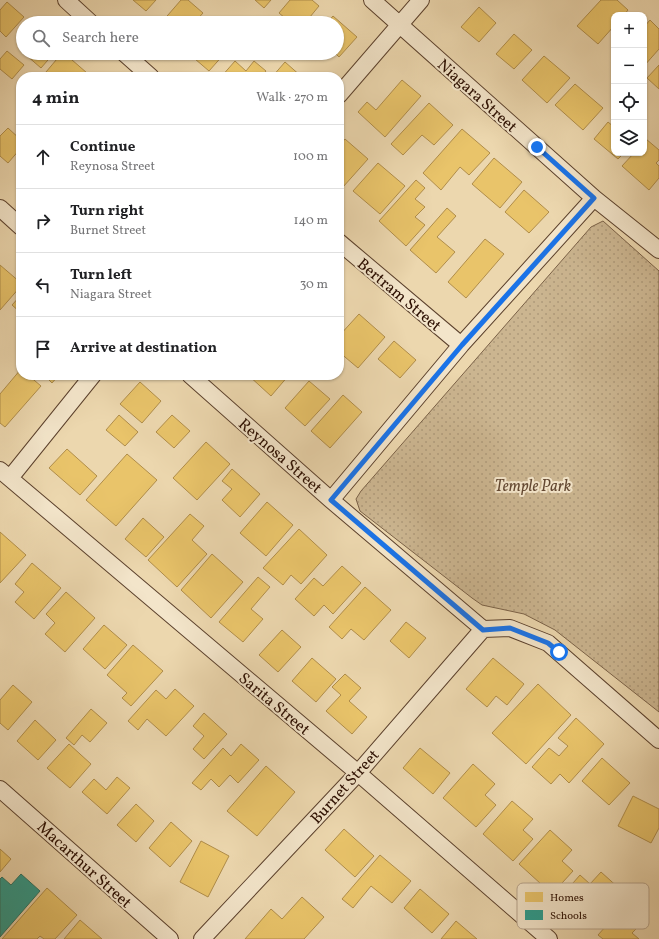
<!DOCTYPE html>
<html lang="en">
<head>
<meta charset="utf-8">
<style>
	body { margin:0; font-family:Vollkorn,serif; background:#f6f6f6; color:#202124 }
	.controls { position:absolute; right:12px; top:12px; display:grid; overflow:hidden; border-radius:8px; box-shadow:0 1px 3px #0004 }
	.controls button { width:36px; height:36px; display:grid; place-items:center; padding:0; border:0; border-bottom:1px solid #e0e0e0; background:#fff; color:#202124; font:20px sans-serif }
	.stop { position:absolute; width:12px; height:12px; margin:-9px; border:3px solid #1a73e8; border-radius:50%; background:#fff }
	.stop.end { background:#1a73e8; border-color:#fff; box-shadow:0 1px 4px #0008 }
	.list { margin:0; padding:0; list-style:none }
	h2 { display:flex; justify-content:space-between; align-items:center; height:52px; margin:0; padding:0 16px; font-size:17px }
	h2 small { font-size:13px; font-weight:400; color:#757577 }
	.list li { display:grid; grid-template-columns:26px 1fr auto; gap:12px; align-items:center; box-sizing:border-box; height:64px; padding:0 16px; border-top:1px solid #e0e0e0 }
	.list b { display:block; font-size:15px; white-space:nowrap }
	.list p { margin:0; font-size:13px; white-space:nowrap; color:#757577 }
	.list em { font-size:13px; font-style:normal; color:#757577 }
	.icon { flex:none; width:22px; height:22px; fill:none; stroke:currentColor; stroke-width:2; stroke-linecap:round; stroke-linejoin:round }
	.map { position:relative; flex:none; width:659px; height:939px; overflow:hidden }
	.search { position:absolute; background:#fff; box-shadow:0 1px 3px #0004; left:16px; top:16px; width:328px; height:44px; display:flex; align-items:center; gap:10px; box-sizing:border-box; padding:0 14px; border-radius:22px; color:#757577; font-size:15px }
	.panel { position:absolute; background:#fff; box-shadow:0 1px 3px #0004; left:16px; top:72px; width:328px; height:308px; border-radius:16px }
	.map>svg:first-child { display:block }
	.park { fill:url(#park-dots); stroke:#7b6248 }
	.homes { fill:#e9c46a; stroke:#b08d4a }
	.schools { fill:#2a9d8f; stroke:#2a7264 }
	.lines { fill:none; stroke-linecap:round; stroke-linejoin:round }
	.street-casing { stroke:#5b402c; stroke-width:18 }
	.street { stroke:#f3e5ca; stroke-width:16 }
	.route { stroke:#1a73e8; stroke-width:5 }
	.labels { text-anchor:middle; stroke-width:4; stroke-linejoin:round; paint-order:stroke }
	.street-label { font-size:16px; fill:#2b0e00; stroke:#f3e5ca }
	.park-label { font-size:16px; font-style:italic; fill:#634832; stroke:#f3e5ca }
	.key { fill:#f3e5ca; stroke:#b7a48d; stroke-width:1 }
	.key-label { font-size:11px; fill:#2b0e00 }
</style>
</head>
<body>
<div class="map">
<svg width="659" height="939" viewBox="0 0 659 939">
	<defs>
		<pattern id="park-dots" width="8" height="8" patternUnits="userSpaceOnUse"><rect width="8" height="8" fill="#cbb590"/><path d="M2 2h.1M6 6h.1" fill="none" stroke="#ae9a7a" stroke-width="1.8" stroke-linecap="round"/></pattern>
	</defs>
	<rect width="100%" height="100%" fill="#ecd7ae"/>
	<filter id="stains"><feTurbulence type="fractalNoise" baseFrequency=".005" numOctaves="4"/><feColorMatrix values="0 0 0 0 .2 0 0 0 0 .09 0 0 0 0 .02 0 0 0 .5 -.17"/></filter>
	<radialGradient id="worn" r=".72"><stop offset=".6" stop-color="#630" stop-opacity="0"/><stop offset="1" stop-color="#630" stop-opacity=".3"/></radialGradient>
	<path class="park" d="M603,221l56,50v441l-104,-82 -31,-16 -42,-9 -10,-7 -112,-87 -4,-12 5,-8 230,-264z"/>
	<path class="homes" d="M133,0h23l-10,11z
		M181,0h7l15,13 -9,10h-33z
		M255,0h16l-7,8z
		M290,0h22l7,6 -14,17h-14l-12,-10z
		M601,0h16l11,10 -4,5h-10v11l-16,18 -21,-18z
		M7,2l17,15 -18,20 -6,-6v-21z
		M479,7l17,16 -17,19 -18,-15z
		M333,16l24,21 -18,20 -4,-4h2v-30h-10z
		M650,20l9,9v20l-15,17v-39z
		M514,34l18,16 -18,19 -18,-15z
		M23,44v9h31l-13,15 -22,-19z
		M7,51l17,14 -12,14 -12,-10v-10z
		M62,53h2l23,20 -4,4h-31l-6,-5z
		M188,53h37l-16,18z
		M544,56l26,22 -23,25 -25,-23z
		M235,61l11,10 8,-10 12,10 -5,6h-40z
		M285,62l17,15h-30z
		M659,65v24l-12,-11z
		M402,80l19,16 -36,41 -27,-25 9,-10 9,8z
		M575,84l28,24 -20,22 -28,-25z
		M429,103l24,22 -19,20 -12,-10 -19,20 -12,-11z
		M608,122l6,5v26h10l-6,6 -24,-20z
		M8,128l13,12v8l-13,15 -8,-7v-20z
		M462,129l28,24 -21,22 -9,-8 -19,23 -18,-17z
		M345,139l23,20 -25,28 -4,-4v-37z
		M646,139l13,11v10l-3,3 3,3v12l-10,12 -27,-24 12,-13h10v-12z
		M494,158l28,24 -22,26 -28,-24z
		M378,163l27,23 -25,28 -27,-23z
		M416,180l9,8 -10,11 10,8 -10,10 10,8 -19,21 -27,-25z
		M524,190l25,22 -20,21 -24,-21z
		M447,208l9,8 -19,21 18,15 -19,21 -26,-23z
		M485,239l19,15 -38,44 -18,-16z
		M0,265l21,18v3l-21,24z
		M21,295v18l-9,-8z
		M359,314l26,23 -27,31 -19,-16v-16z
		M394,341l22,19 -16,18 -22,-19z
		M21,369v6h7l13,11 -36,41 -5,-4v-29z
		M44,375h15l-7,8z
		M248,375h41l-18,21z
		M309,381l21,18 -25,27 -20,-18z
		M140,382l21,19 -19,22 -22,-19z
		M343,395l19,17 -32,36 -19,-17z
		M119,415l19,17 -13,14 -19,-16z
		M172,415l18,16 -16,17 -18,-16z
		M206,442l24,22 -33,36 -24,-22z
		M67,449l30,27 -17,19 -31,-27z
		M127,454l30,26 -41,46 -30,-26z
		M232,469l28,25 -20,23 -18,-17 10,-11 -10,-8z
		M267,502l26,23 -27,31 -26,-23z
		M190,514l14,12 -12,14 15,14 -30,33 -29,-27z
		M143,518l21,19 -18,20 -21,-18z
		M299,529l28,26 -26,29 -10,-9 -8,10 -20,-17z
		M0,532l26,23 -26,28z
		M212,554l31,28 -32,36 -30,-28z
		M32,563l29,25 -27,31 -19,-17 9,-10 -9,-8z
		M342,566l19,17 -28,31 -9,-9 -10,11 -19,-17 19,-21 9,8z
		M258,577l12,10 -19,22 12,10 -20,23 -24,-20z
		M365,587l26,23 -27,30 -13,-11 -9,10 -13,-12z
		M66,592l29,26 -30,34 -20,-18 10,-11 -9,-9z
		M406,622l20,16 -17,20 -19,-17z
		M104,625l23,20 -22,24 -22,-20z
		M282,630l19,17 -23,25 -19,-17z
		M133,645l30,26 -32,35 -9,-8 5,-5 -20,-18z
		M312,658l24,21 -20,23 -24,-21z
		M493,658l31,26 -17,21 -11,-9 -9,11 -21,-18z
		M345,674l16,14 -12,13 18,16 -15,17 -26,-23 15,-16 -9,-8z
		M538,684l33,31 -45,49 -34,-31z
		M13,685l19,17 -24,28 -8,-7v-23z
		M175,689l19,17 -28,30 -19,-17 -9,11 -10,-9 28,-31 10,9z
		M91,709l16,14 -17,19 -8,-7 -8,10 -8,-7z
		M204,713l23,21 -23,25 -11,-10 11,-13 -11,-10z
		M576,718l28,26 -35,39 -9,-9 -9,10 -19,-17 17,-19 10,8 9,-10 -10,-8z
		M35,720l21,20 -18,20 -21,-19z
		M69,744l22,20 -21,24 -23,-20z
		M241,744l18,16 -21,23 -8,-8 -11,12 -8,-8 -10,11 -9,-7 31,-35 8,8z
		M420,748l30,25 -17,21 -30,-26z
		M602,758l28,25 -21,22 -27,-24z
		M473,764l22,20 -10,11 11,10 -20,22 -33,-29z
		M266,766l29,26 -38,44 -30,-25z
		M117,777l13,11 -23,26 -25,-22 12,-13 12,11z
		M633,796l26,13v19l-8,15 -33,-17z
		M512,801l21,18 -10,11 10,9 -20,22 -30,-27z
		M136,804l18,17 -18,21 -19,-17z
		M171,822l21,19 -22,26 -21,-19z
		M344,829l30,27 -19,21 -30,-27z
		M550,830l22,20 -10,11 11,10 -21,23 -33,-30z
		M201,841l28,15 -21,41 -28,-15z
		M0,849l11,10 -11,13z
		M380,855l31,26 -19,22 -21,-17 -18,22 -11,-9z
		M601,872l20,18 -32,36 -30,-27 21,-24 10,9z
		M47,888l30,27 -22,24h-11l-4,-3 -3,3h-35z
		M420,889l29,25 -17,19 -28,-25z
		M302,897l22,20 -20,22h-59l26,-30 11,10z
		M622,908l18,17 -8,8 7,6h-36l-5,-4z
		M80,920l22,19h-38z
		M456,921l21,18h-36z"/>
	<path class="schools" d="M21,874l19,17 -40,46v-58l2,-2 9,8z"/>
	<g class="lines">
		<defs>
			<path id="street" d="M66,0l25,23
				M372,0l222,198 65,52
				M124,53l27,24
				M339,95l82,-95
				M0,208l21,19
				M339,242l122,103
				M190,375l141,125 152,129 27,-1 38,15 111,97
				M0,470l358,303 191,166
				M10,478l83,-103
				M331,500l130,-155 133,-147
				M0,789l170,150
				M202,939l156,-166 125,-144"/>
		</defs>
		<use href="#street" class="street-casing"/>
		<use href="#street" class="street"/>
	</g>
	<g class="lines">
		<path class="route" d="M537,147l57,51 -132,147 -131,155 152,130 27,-2 38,15 11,9"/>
	</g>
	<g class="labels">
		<g class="street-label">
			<text transform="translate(478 95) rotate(42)" y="6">Niagara Street</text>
			<text transform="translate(400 294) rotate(40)" y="6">Bertram Street</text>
			<text transform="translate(281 455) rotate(41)" y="6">Reynosa Street</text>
			<text transform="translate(275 703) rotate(40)" y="6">Sarita Street</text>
			<text transform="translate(344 786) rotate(-48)" y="6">Burnet Street</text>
			<text transform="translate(85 864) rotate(42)" y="6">Macarthur Street</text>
		</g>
		<g class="park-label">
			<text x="533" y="491">Temple Park</text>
		</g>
	</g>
	<rect x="517" y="883" width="132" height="46" rx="6" class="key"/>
	<rect x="525" y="892" width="18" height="10" fill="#e9c46a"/>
	<rect x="525" y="910" width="18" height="10" fill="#2a9d8f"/>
	<g class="key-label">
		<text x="550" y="901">Homes</text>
		<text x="550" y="919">Schools</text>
	</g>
	<rect width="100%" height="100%" filter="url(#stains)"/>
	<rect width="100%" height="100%" fill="url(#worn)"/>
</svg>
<div class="controls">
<button>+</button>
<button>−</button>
<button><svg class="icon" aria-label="locate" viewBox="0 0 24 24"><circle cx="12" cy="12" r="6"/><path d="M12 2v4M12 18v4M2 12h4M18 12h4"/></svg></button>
<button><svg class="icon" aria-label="layers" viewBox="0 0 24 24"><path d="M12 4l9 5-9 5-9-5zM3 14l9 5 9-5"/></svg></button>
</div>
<div class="stop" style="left:559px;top:652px"></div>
<div class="stop end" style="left:537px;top:147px"></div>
<div class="search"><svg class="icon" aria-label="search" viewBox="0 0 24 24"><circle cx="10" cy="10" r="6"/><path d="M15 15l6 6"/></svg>Search here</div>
<section class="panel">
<h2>4 min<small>Walk · 270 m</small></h2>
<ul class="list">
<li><svg class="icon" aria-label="ahead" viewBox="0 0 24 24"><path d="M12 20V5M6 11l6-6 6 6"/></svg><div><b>Continue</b><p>Reynosa Street</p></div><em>100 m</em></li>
<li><svg class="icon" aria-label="right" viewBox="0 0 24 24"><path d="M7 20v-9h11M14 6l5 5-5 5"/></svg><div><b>Turn right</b><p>Burnet Street</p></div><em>140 m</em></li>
<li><svg class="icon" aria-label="left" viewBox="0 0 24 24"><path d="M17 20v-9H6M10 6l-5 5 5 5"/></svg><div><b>Turn left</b><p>Niagara Street</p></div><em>30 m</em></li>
<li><svg class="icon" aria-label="arrive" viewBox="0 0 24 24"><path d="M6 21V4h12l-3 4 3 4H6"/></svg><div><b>Arrive at destination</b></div></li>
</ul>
</section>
</div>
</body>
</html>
